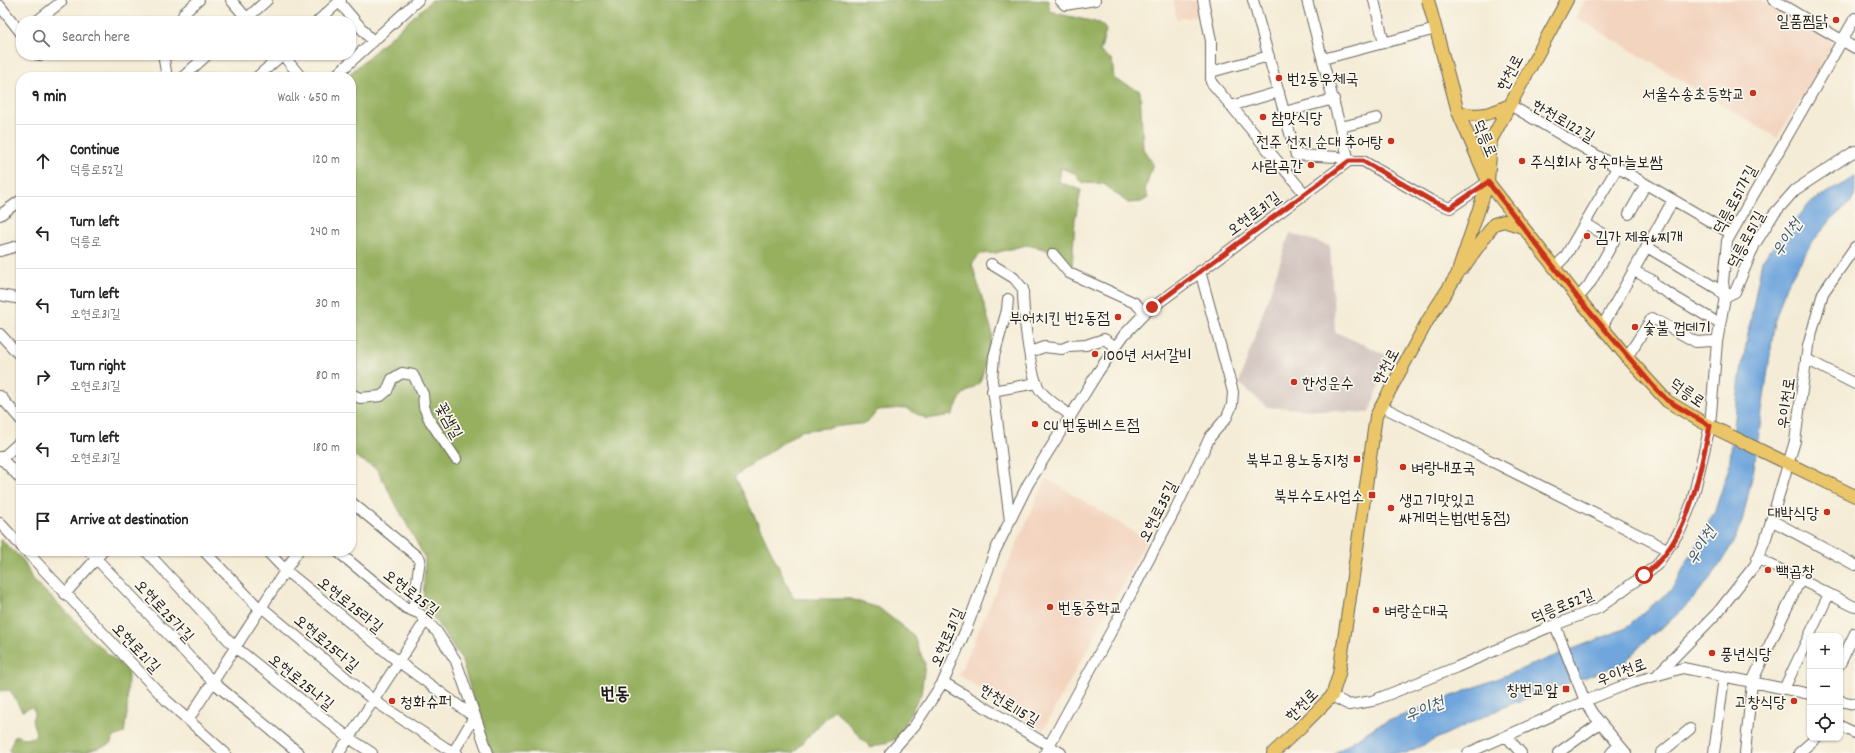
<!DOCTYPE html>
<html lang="en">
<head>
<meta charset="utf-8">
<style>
	body { margin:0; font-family:Dekko,"Poor Story",sans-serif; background:#f2f2f2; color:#222 }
	.controls { position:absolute; right:12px; bottom:12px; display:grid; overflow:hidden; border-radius:8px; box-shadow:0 1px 3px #0004 }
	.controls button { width:36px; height:36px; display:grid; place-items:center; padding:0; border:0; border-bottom:1px solid #e0e0e0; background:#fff; color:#222; font:20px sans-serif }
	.stop { position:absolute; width:12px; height:12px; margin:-9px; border:3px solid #c8321e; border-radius:50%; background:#fff }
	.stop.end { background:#c8321e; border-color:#fff; box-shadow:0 1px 4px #0008 }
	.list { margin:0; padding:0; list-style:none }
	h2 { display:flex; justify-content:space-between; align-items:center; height:52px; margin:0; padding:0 16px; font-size:17px }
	h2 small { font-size:13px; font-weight:400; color:#767676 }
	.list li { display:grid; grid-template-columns:26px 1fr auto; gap:12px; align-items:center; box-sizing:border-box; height:72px; padding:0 16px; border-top:1px solid #e0e0e0 }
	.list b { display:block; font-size:15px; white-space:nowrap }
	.list p { margin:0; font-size:13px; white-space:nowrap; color:#767676 }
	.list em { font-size:13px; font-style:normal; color:#767676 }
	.icon { flex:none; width:22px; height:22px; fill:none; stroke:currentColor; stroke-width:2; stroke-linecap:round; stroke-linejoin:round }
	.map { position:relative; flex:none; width:1855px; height:753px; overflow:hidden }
	.search { position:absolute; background:#fff; box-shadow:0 1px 3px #0004; left:16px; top:16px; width:340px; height:44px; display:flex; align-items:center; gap:10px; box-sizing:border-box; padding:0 14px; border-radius:16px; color:#767676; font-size:15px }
	.panel { position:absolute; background:#fff; box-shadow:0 1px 3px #0004; left:16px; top:72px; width:340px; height:484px; border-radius:16px }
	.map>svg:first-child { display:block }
	.built { fill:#f3d4bf }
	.industrial { fill:#cfc0bb }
	.forest { fill:#96b060; stroke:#59663e }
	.water { fill:#6fa6dd; stroke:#46617c }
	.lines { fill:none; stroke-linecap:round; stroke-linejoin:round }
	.minor-casing { stroke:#68655d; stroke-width:12 }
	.major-casing { stroke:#68655d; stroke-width:14 }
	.minor { stroke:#fff; stroke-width:10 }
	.major { stroke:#ebc669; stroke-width:12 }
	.route { stroke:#c8321e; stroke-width:5 }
	.poi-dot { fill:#c8321e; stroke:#fbf7ec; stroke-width:1.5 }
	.labels { text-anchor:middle; stroke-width:3.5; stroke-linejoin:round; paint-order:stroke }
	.poi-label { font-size:16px; fill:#1c1c1c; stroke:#fbf7ec; text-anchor:start }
	.street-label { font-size:16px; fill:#1c1c1c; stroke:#fbf7ec }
	.water-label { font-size:17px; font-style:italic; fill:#415a73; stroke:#fbf7ec }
	.quarter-label { font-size:18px; font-weight:bold; fill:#1c1c1c; stroke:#fbf7ec }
</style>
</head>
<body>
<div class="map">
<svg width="1855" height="753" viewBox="0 0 1855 753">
	<rect width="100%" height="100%" fill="#fbf7ec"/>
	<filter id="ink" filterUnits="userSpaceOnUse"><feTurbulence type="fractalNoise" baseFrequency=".025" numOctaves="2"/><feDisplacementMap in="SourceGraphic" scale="8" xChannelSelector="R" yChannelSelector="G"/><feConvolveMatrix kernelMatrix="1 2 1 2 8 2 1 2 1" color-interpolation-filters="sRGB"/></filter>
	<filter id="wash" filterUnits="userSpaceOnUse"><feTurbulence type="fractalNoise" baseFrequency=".012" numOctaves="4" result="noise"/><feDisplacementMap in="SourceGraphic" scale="16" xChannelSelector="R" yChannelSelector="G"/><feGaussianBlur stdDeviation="0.9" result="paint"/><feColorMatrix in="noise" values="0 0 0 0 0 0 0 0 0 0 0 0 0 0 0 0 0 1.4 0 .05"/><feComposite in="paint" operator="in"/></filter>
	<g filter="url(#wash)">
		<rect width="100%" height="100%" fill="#f4ecd6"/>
		<path class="built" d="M1174,0h22l3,16 -23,3z
			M1585,0h176l68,39 2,9 -54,90 -201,-121z
			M1046,478l101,62 -104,190 -84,-55z"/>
		<path class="industrial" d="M1290,233l40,13 5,86 54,24 -20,57 -102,-6 -28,-24z"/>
		<path class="forest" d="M432,0h616l2,12 50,11 6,7 -6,22 12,8 2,19 26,12 3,58 10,15 -8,26 3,8 -7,4 -13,1 -24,-19 -20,-1 -6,-4 -1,-5 -16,-6 -2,14 22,8 -6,29 -3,49 -27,-19 -19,-4 -31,8 -15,1 -8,10 21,71 -13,48 -18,12 -10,20 -25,4 -22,-11 -27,2 -11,13 -67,8 -65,45 59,123h56l29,9 34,27 12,29 -4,30 -25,45 -25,9 -37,-39 -41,44h-301l-9,-22 -22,-73 -28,-41 -10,-9 2,-50 -48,-89 -26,-15v-377h-5z
			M0,539l23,21 9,19 46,44 7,11 43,37 -1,43 -3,19 -10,4 -4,7 -27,9h-72l-2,-3 6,-15 11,4 8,-2 2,-4 -4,-13 3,-8 -3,-5 -10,4 -12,-21 -10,1z"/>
		<path class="water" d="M1855,177v21l-22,20 -20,23 -27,45 -11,34 -21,148 -12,54 -9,21 -18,29 -24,29 -21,20 -22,17 -24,25 -118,43 -100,47h-71l43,-28 246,-96 48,-40 43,-78 14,-44 11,-90 22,-117 49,-58z"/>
	</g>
	<g filter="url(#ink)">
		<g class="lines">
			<defs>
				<path id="minor" d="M231,0l18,21
					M1060,0l5,5 30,-5
					M1203,0l8,41v41l94,112
					M1253,0l43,155 42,2 11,4 -42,-161
					M1374,0l10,43
					M1774,0l81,48
					M339,2l34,40
					M0,6l21,27
					M37,21l24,-19
					M181,21l3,-8 15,-13
					M244,21l23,-21
					M318,21l23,-21
					M38,55h2
					M166,55l-2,5 3,17
					M279,55l7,4 15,18
					M1323,59l113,-30
					M1211,72l58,-16
					M183,77l24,-22
					M257,77l25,-22
					M334,77l84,-77
					M1510,105l220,128
					M1231,106l48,-14
					M1284,112l50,-13
					M1341,127l36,-9
					M1629,214l17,-30
					M0,215l21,-15
					M1647,247l71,42 7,8
					M0,251l21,-6
					M1053,254l16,19 66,30 10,10
					M991,264l23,14 9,11c0,19 6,86 17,101 7,10 21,18 31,26
					M1554,268l11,-11 52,-89
					M1634,271l18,9 4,6 64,38
					M0,295l21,4
					M1725,297l10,-5 20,-48 18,-29 22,-25 60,-39
					M1578,298l11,-13 25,-44 -29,-18
					M1008,299l-1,11 -13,46 -2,24 18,141
					M1602,327l71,-127
					M0,334l21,23
					M1030,352l14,-5 18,2 7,-3 17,-1 18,-6 12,8
					M1627,357l25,-39 44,24 16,-1 5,1
					M1806,359l49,25
					M992,391l45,-8
					M351,394l9,4 21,-2 6,-5 5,-12 10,-6 11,2 10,19 1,13 6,14 26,38
					M0,396l21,24
					M1381,406l286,143
					M0,457l21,22
					M0,460l21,-19
					M351,502l69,57 -7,51
					M1771,520l84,45
					M0,523l21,23
					M26,551l140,149 59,53
					M89,551l124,131 86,71
					M146,551l89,96 114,91 23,15
					M204,551l53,55 8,4 108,90 73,48 11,5
					M267,551l18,19 110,89 79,58
					M337,551l69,57 14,6 17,18 19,29 32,92
					M1757,558l98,49
					M65,594l38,-43
					M1555,625l30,76 8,13 33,39
					M1840,664l15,-31
					M1658,674l60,-62 37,-47 11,-27 29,-97 13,-95 15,-53 32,-46
					M943,682l118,71
					M1784,689l45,-95
					M1332,696l17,9 23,-4 85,-34 90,-39 52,-20 58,-43 24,-36 11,-27 18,-76 7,-84 8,-45 -2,-15 4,-41 128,-223
					M1840,701l15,3
					M188,720l110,-169
					M1840,726l15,7
					M1506,736l15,17
					M339,753l87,-133
					M453,753l21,-36
					M890,753l25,-28 28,-43 24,-55 28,-76 33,-67 70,-112 26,-37 21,-22 204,-152h14l69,40 18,7 38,-26
					M1045,753l68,-125 63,-120 34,-71 17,-20 5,-12 1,-13 -33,-121
					M1468,753l117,-52 45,-18 53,-15 127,26
					M1558,753l42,-30
					M1611,753l8,-8
					M1661,753l29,-24
					M1714,753l10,-76
					M1745,753l7,-71 48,-102
					M1799,753l17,-15"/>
				<path id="major" d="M1428,0l30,112 30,70 90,116 49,59 40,44 35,21 153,74
					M1458,112c23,6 31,2 52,-7
					M1463,268l31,-44 10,-3 18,6
					M1273,753l31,-29 28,-28 7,-22 37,-258 52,-96 29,-45 31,-93 3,-42 76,-140"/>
			</defs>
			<use href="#minor" class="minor-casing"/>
			<use href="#major" class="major-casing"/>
			<use href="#minor" class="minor"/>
			<use href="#major" class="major"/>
		</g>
	</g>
	<g class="lines" filter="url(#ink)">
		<path class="route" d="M1152,307l197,-146h14l69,40 18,7 38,-26 90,116 76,89 13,13 43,26c-12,52 -20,114 -66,149"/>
	</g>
	<g class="poi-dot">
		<circle cx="1836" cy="20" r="4"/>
		<circle cx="1279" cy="78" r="4"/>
		<circle cx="1753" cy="93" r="4"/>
		<circle cx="1263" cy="117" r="4"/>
		<circle cx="1391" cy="141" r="4"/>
		<circle cx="1522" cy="161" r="4"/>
		<circle cx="1311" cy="165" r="4"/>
		<circle cx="1587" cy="236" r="4"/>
		<circle cx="1118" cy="317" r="4"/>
		<circle cx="1635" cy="327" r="4"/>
		<circle cx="1095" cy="354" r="4"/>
		<circle cx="1294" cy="382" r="4"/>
		<circle cx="1035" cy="424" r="4"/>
		<rect x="1353" y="455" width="8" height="8" rx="2"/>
		<circle cx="1403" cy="467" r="4"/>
		<rect x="1368" y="491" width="8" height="8" rx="2"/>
		<circle cx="1391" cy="508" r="4"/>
		<circle cx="1827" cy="512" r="4"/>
		<circle cx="1768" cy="570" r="4"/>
		<circle cx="1050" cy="607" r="4"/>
		<circle cx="1376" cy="610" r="4"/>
		<circle cx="1712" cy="653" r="4"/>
		<rect x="1562" y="685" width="8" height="8" rx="2"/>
		<circle cx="392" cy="701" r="4"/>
		<circle cx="1794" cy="701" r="4"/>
	</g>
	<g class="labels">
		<g class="poi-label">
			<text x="1828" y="26" text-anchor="end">일품찜닭</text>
			<text x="1287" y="84">번2동우체국</text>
			<text x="1745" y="99" text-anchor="end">서울수송초등학교</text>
			<text x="1271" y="123">참맛식당</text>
			<text x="1383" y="147" text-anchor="end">전주 선지 순대 추어탕</text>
			<text x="1530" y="167">주식회사 장수마늘보쌈</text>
			<text x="1303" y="171" text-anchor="end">사람곡간</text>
			<text x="1595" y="242">김가 제육&amp;찌개</text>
			<text x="1110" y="323" text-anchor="end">부어치킨 번2동점</text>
			<text x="1643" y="333">숯불 껍데기</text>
			<text x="1103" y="360">100년 서서갈비</text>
			<text x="1302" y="388">한성운수</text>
			<text x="1043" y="430">CU 번동베스트점</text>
			<text x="1349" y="465" text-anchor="end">북부고용노동지청</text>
			<text x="1411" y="473">벼랑내포국</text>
			<text x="1364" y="501" text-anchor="end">북부수도사업소</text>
			<text x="1399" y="505">생고기맛있고<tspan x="1399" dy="18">싸게먹는법(번동점)</tspan></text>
			<text x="1819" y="518" text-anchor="end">대박식당</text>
			<text x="1776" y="576">빽곱창</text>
			<text x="1058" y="613">번동중학교</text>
			<text x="1384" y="616">벼랑순대국</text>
			<text x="1720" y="659">풍년식당</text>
			<text x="1558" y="695" text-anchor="end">창번교앞</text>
			<text x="400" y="707">청화슈퍼</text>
			<text x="1786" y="707" text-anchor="end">고창식당</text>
		</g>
		<g class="street-label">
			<text transform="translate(1509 72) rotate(-62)" y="6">한천로</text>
			<text transform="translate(1564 120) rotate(30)" y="6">한천로122길</text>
			<text transform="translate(1486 138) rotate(67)" y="6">덕릉로</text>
			<text transform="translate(1734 199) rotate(-62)" y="6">덕릉로51가길</text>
			<text transform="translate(1253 213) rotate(-37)" y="6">오현로31길</text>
			<text transform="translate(1745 239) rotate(-62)" y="6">덕릉로51길</text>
			<text transform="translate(1385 366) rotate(-62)" y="6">한천로</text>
			<text transform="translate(1688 392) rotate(35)" y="6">덕릉로</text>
			<text transform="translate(1785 403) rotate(-82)" y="6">우이천로</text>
			<text transform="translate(450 420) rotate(61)" y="6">꽃샘길</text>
			<text transform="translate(1157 511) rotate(-63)" y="6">오현로35길</text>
			<text transform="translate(412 592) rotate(38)" y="6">오현로25길</text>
			<text transform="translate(351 604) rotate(39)" y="6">오현로25라길</text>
			<text transform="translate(1562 605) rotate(-23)" y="6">덕릉로52길</text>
			<text transform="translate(165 610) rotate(47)" y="6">오현로25가길</text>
			<text transform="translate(946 637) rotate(-67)" y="6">오현로31길</text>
			<text transform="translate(327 642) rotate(40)" y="6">오현로25다길</text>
			<text transform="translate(137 647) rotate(46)" y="6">오현로21길</text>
			<text transform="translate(1621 671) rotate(-20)" y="6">우이천로</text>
			<text transform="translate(302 681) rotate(39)" y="6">오현로25나길</text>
			<text transform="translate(1010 704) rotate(31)" y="6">한천로115길</text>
			<text transform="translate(1301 704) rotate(-45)" y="6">한천로</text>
		</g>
		<g class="water-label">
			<text transform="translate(1786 237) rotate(-57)" y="6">우이천</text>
			<text transform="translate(1700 545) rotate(-59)" y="6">우이천</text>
			<text transform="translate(1424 708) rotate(-22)" y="6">우이천</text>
		</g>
		<g class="quarter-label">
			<text x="615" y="699">번동</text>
		</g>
	</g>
</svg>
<div class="controls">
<button>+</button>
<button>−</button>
<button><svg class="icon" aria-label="locate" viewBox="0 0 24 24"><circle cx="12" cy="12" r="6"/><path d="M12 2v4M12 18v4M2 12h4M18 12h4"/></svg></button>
</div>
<div class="stop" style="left:1644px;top:575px"></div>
<div class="stop end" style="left:1152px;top:307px"></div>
<div class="search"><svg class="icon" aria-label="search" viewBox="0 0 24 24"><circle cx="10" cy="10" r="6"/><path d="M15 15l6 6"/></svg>Search here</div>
<section class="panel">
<h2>9 min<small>Walk · 650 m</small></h2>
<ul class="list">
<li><svg class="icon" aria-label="ahead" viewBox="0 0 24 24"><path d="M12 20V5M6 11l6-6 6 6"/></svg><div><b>Continue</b><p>덕릉로52길</p></div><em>120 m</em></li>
<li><svg class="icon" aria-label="left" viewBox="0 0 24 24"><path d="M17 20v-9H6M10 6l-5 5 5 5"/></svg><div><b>Turn left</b><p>덕릉로</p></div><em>240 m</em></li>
<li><svg class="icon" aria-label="left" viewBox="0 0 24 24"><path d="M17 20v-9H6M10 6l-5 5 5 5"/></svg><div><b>Turn left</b><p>오현로31길</p></div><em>30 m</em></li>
<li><svg class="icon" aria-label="right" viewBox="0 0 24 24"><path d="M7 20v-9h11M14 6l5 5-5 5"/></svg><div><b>Turn right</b><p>오현로31길</p></div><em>80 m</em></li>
<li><svg class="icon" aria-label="left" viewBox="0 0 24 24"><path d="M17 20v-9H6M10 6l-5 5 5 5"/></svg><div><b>Turn left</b><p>오현로31길</p></div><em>180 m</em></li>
<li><svg class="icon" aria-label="arrive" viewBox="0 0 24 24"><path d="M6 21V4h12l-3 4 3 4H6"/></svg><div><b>Arrive at destination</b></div></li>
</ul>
</section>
</div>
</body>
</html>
